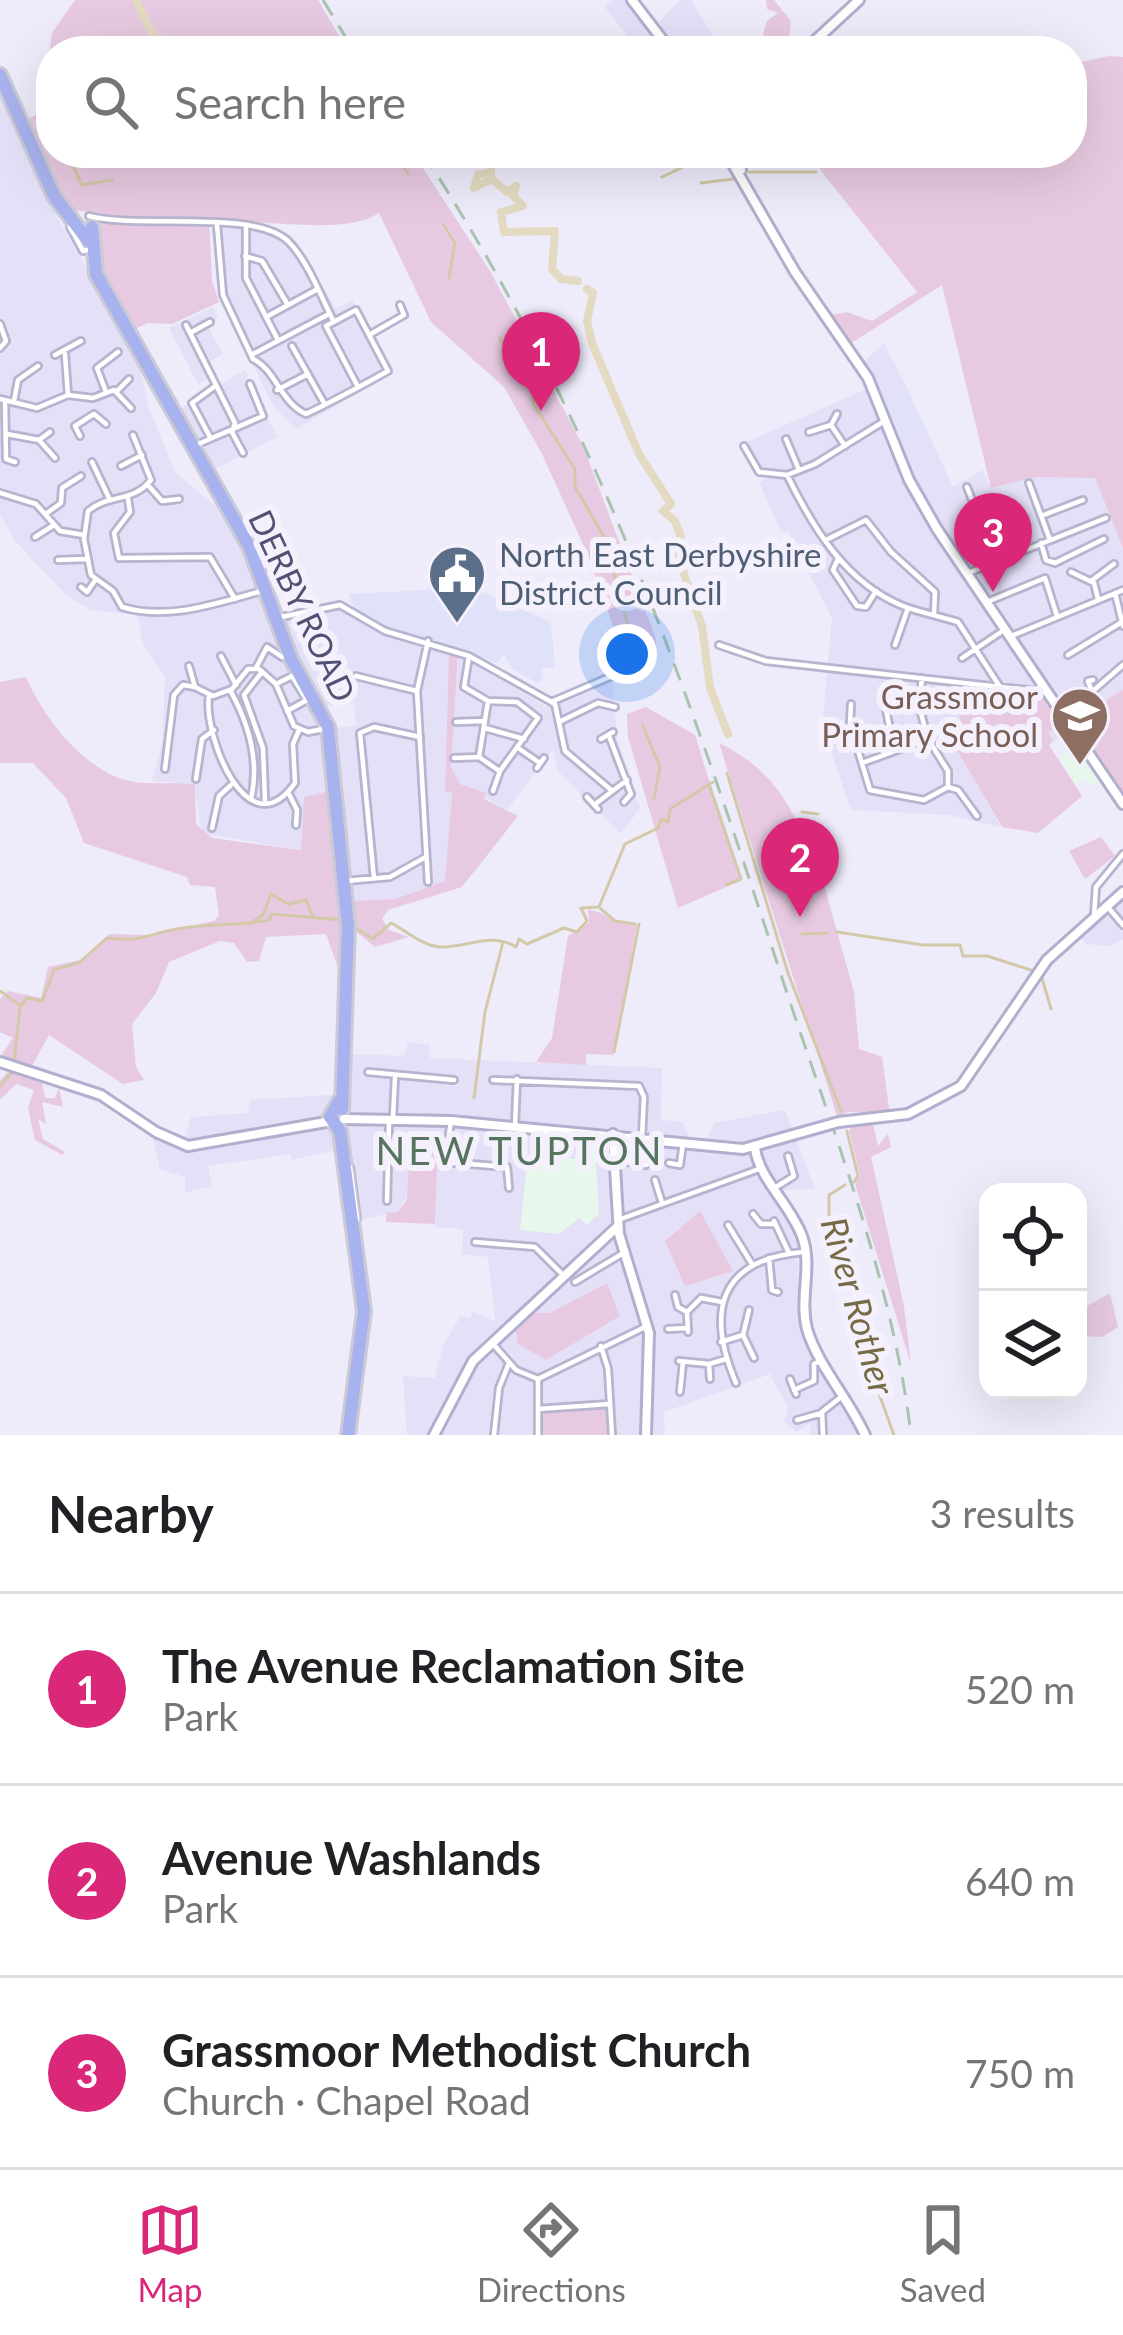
<!DOCTYPE html>
<html lang="en">
<head>
<meta charset="utf-8">
<style>
	body { margin:0; font-family:Lato,sans-serif; background:#f2f2f2; color:#202124 }
	.controls { position:absolute; right:36px; bottom:36px; display:grid; overflow:hidden; border-radius:24px; box-shadow:0 12px 48px #0002 }
	.controls button { width:108px; height:108px; display:grid; place-items:center; padding:0; border:0; border-bottom:3px solid #e0e0e0; background:#fff; color:#202124; font:60px sans-serif }
	.you { position:absolute; left:627px; top:654px; width:42px; height:42px; margin:-30px; border:9px solid #fff; border-radius:50%; background:#1a73e8; box-shadow:0 0 0 18px #1a73e833 }
	.badge { display:grid; place-items:center; width:78px; height:78px; border-radius:50%; background:#db2777; color:#fff; font-size:39px; font-weight:700 }
	.pin { position:absolute; translate:-50% -99px; filter:drop-shadow(0 3px 6px #0008) }
	.pin::after { content:''; position:absolute; top:63px; width:42px; height:36px; background:inherit; clip-path:polygon(0 0,100% 0,50% 100%) }
	.list { margin:0; padding:0; list-style:none }
	h2 { display:flex; justify-content:space-between; align-items:center; height:156px; margin:0; padding:0 48px; font-size:51px }
	h2 small { font-size:39px; font-weight:400; color:#757577 }
	.list li { display:grid; grid-template-columns:78px 1fr auto; gap:36px; align-items:center; box-sizing:border-box; height:192px; padding:0 48px; border-top:3px solid #e0e0e0 }
	.list b { display:block; font-size:45px; white-space:nowrap }
	.list p { margin:0; font-size:39px; white-space:nowrap; color:#757577 }
	.list em { font-size:39px; font-style:normal; color:#757577 }
	.icon { flex:none; width:66px; height:66px; fill:none; stroke:currentColor; stroke-width:2; stroke-linecap:round; stroke-linejoin:round }
	.map { position:relative; flex:none; width:1123px; height:1435px; overflow:hidden }
	.search { position:absolute; background:#fff; box-shadow:0 12px 48px #0002; left:36px; right:36px; top:36px; height:132px; display:flex; align-items:center; gap:30px; box-sizing:border-box; padding:0 42px; border-radius:48px; color:#757577; font-size:45px }
	.sheet { height:732px; background:#fff }
	nav { display:flex; justify-content:space-around; align-items:center; box-sizing:border-box; height:168px; border-top:3px solid #e0e0e0; background:#fff; font-size:33px; color:#757577 }
	nav a { display:grid; justify-items:center; gap:6px }
	nav .on { color:#db2777 }
	.map>svg:first-child { display:block }
	.residential { fill:#e4e0f7 }
	.commercial { fill:#e0e2fa }
	.education { fill:#e7f7eb }
	.green { fill:#e7cae1 }
	.lines { fill:none; stroke-linecap:round; stroke-linejoin:round }
	.stream { stroke:#d3c9a8; stroke-width:3 }
	.river { stroke:#e3dac1; stroke-width:8 }
	.street-casing { stroke:#b6b4ce; stroke-width:10 }
	.secondary-casing { stroke:#b1afce; stroke-width:14 }
	.highway-casing { stroke:#cacbd5; stroke-width:18 }
	.street { stroke:#fff; stroke-width:4.5 }
	.secondary { stroke:#fff; stroke-width:8 }
	.highway { stroke:#a8b2ee; stroke-width:12 }
	.rail { stroke:#a9c4ad; stroke-width:3; stroke-dasharray:18 12; stroke-linecap:butt }
	.secondary-bridge-casing { stroke:#b1afce; stroke-width:14; stroke-linecap:butt }
	.secondary-bridge { stroke:#fff; stroke-width:8 }
	.labels { text-anchor:middle; stroke-width:12; stroke-linejoin:round; paint-order:stroke }
	.service-label { font-size:33px; fill:#4e5e75; stroke:#f4f1fd; text-anchor:start }
	.street-label { font-size:33px; fill:#505173; stroke:#f4f1fd }
	.education-label { font-size:33px; fill:#785e54; stroke:#f4f1fd; text-anchor:end }
	.water-label { font-size:36px; font-style:italic; fill:#766b45; stroke:#f4f1fd }
	.quarter-label { font-size:39px; letter-spacing:3px; fill:#56745e; stroke:#f4f1fd }
</style>
</head>
<body>
<div class="map">
<svg width="1123" height="1435" viewBox="0 0 1123 1435">
	<rect width="100%" height="100%" fill="#eeebfb"/>
	<path class="residential" d="M612,0h19l21,29 28,-29h11l32,51h-84l-35,-45z
		M0,81l55,132 82,145 13,53 25,61 38,32 34,47 36,103 39,74 8,63 -29,59 -99,-17 -8,-49 -42,-3 10,-37 3,-67 -22,-33 -6,-29 -46,-5 -25,-15 -51,-54 -15,-26z
		M214,220l49,1 30,16 43,72 16,-9 39,74 -95,55 -23,-23 -50,-104z
		M213,307l5,10 -10,9 15,28 -14,8 6,13 -17,9 -29,-56z
		M884,343l24,47 -25,12 -21,-39z
		M245,370l32,67 -66,34 -34,-60z
		M869,388l25,57 33,-14 26,56 30,-17 8,18 46,-12 58,1 28,71v142l-52,31 2,6 -20,15 -6,-10 20,-14 -26,-29 -75,-9 -11,67 46,80 -53,-12 -97,-5 -24,-71 -6,-1 11,-120 -44,-86h-7l-22,-50 26,-10 -26,3 -19,-30z
		M338,608l49,25 62,17 -4,141h7l-7,90 -50,18 -46,2 -14,-173 21,-2 -2,-23 -29,3 -28,-41 -16,-42z
		M458,654l89,53 66,-29 4,60 23,70 -19,26 -63,-63 -5,-22 -46,61 -47,-26 -9,-17z
		M1123,895v45l-14,6 -23,-2 -9,-10z
		M408,1043l21,1 1,14 232,10 -1,52 22,2 7,18 16,3 8,-20 71,-13 30,79 -31,1 13,55 4,74 60,116h-51v-12l-13,9 -13,-11 4,-13 -18,-34 -106,38 1,23h-258l-4,-59 32,2 8,-32 18,-31 8,4 4,-7 22,9 -7,-64 -26,-3 1,-25 -28,-2 3,-81 -41,66 -40,8 -12,-72 -53,12 -2,-6 -82,12 4,20 -27,7v-16l-25,-8 -7,-33 29,11 9,-30 57,-4 2,-13 95,-6 6,-40 53,2z"/>
	<path class="commercial" d="M908,390l19,41 -29,13 -15,-42z
		M443,575l108,47 4,45 -14,2 2,11 -6,3 -26,-15 -7,-14 -7,9 -124,-40 -19,-15 -5,-14 77,-4z"/>
	<path class="education" d="M1073,737l28,41 -9,8 -7,-8 -9,7 -17,-28 11,-7 -4,-8z
		M578,1133l31,3 4,26 -17,-1 3,53 -12,11 -8,-7 -20,16 -39,-4 7,-68 9,-5 39,2z"/>
	<path class="green" d="M75,0h243l30,51h-261l-7,-12 -30,10 2,-16z
		M766,0h8l17,21 -3,30h-11l-14,-17 4,-13 11,-8 -11,-4z
		M1109,56l14,1v491l-28,-70 -58,-1 -46,11 -49,-203 -92,59 -19,-29 16,-3 25,9 45,-29 -110,-139h265v-89z
		M51,106v47h362l77,118 93,175 73,193v11l-37,20 6,-11 -37,-104 -46,-101 -38,-67 -73,-65 -52,-109c-36,24 -126,5 -170,7l3,61 7,21 -47,22 -24,-1 -16,7 -33,-59 2,-58 -29,-3 -15,-16 -31,-74z
		M449,650l9,4 -7,113 9,17 26,9 -2,6 34,17 -56,71 -74,23 -6,9 7,11 20,7 -34,10 -24,-19 -2,-27 46,-2 50,-18 7,-89h-7z
		M26,677c18,41 57,93 103,104 20,4 45,1 66,3l1,40 16,14 89,12 3,-53 26,-6 11,88 2,90 -5,-1 -12,-34 -60,3 -7,24 -12,1 -13,-19 -14,-2 -51,21 -13,31 -24,31 4,43 8,13 -21,4 -74,-49 -18,33 -31,-11 13,-19 -13,-6v-33l8,-8 33,7 7,-31 33,-7 28,-26 42,1 63,-14 5,-6 -4,-28 -25,-2 -3,-8 -103,-34 -18,-45 -33,-35h-33v-81z
		M965,686l80,9 18,27 -15,10 5,9 -4,4 33,51 -44,37 -36,-6 -47,-80z
		M1123,690v110l-53,-78z
		M646,707l49,28 45,146 -62,27 -50,-171 -1,-23z
		M719,743c49,24 73,58 90,111l6,-1 39,139 5,57 23,8 7,51 6,4h-47l-10,7z
		M1101,837l14,19 -30,23 -16,-28z
		M588,910c19,1 28,17 49,15l-24,130 -27,-1v11l-50,-3 16,-24 16,-102 21,-13z
		M12,1068l30,14 3,16h10l4,-11 4,20 -21,-5 4,22 -8,-5 5,20 22,13 -3,3 -27,-15 -7,-32 6,-18 -18,-6 -16,16v-20z
		M856,1124h17l5,22 10,-12 3,13 -20,10 33,149 7,58 -56,-180 5,-8 -11,-46z
		M410,1138h7l2,8h19l-3,78 -49,-2v-9l11,-1 10,-12z
		M700,1211l33,60 -48,15 -20,-45z
		M607,1283l13,33 -74,44 -28,-16 -4,-20 15,-11h21z
		M1110,1293l8,34 -16,10 -24,-1v-25z
		M606,1406l4,29h-71l4,-26z"/>
	<g class="lines">
		<path class="stream" d="M67,153l15,32 30,-5
			M396,153l12,21
			M749,172h67
			M662,177l21,-10
			M701,183l32,-4
			M443,224l12,19 -6,35
			M499,338l29,34 6,33 41,64v18l29,50 29,107
			M643,726l17,41 -6,31
			M727,773l61,200 53,138
			M709,784l32,95 -15,6
			M802,812l16,2
			M601,909l14,12 20,3
			M249,924l14,-9 8,-21 17,10 18,-4 6,15
			M354,927l19,12 18,-16c14,7 34,25 52,24 26,0 48,-15 73,0l3,-8 8,5 37,-16 13,4 10,-11 -6,-13 18,-1 26,-63 33,-16 3,-9 7,3 2,-13 43,-27
			M837,932l86,13h37l3,11h24l47,15
			M802,934l24,-1
			M1042,978l9,31
			M0,991l21,15
			M21,1006l6,-8 15,3 12,-31 26,-8 27,-24c35,5 40,-4 70,-9 33,-6 61,-3 92,-9l3,-6 71,6
			M614,1052l25,-128
			M0,1086l13,-15 7,-63
			M474,1098l11,-86 18,-70
			M847,1131l11,45 -4,6
			M845,1185l-16,10v28l14,17 30,137 21,58"/>
		<path class="river" d="M136,0l18,37 46,14
			M491,153v20l-13,1 -4,14 18,-9 15,13 9,-6 -3,10 10,10 -22,6 3,20 51,-1 -3,38 9,10 17,2
			M587,289l6,4 -6,28 5,22 47,111 32,50 -8,7 12,10 6,16 -7,8 28,81 8,62 18,46"/>
		<defs>
			<path id="street" d="M89,216c49,13 165,-7 199,25 20,20 33,56 46,81
				M217,225l6,70 30,64c23,11 27,43 53,55 28,-13 55,-28 82,-43l-32,-61 -30,16 32,61
				M246,226v52l32,62
				M70,227l13,24 7,-2
				M245,256l17,5 26,44
				M266,317l50,-27
				M0,324l6,17 -6,7
				M186,325l49,98 -3,9 11,21
				M190,333l20,-11
				M369,335l35,-20 -4,-10
				M292,346l32,57
				M65,354l3,41
				M55,355l26,-14
				M251,355l78,-41
				M277,390l31,-16
				M117,391l12,-12
				M106,392l-9,-24 21,-16
				M0,399l37,9 31,-13 25,3 21,-8 17,18
				M5,400l1,59 9,3
				M14,401l4,-21 20,-14
				M831,425l6,-11
				M809,432l22,-7 14,21
				M7,434l32,6 16,18
				M133,435l18,45c-18,23 -41,13 -63,31l-4,28 7,36 22,16 9,16c47,14 95,-4 140,-16
				M80,436l-5,-10 19,-12 12,10
				M210,437l-18,-34 22,-16
				M786,439l13,31
				M39,440l11,-8
				M196,445l67,-29 -13,-32
				M744,446l15,26 28,3 28,-11 71,-44
				M92,462l17,36
				M121,466l21,-11
				M787,475c26,53 59,108 116,131 18,7 37,10 55,16l42,65
				M1029,483l21,57
				M148,485l14,16 17,-2
				M967,487l17,44 24,-5 14,24
				M0,493l36,11 24,27 24,4
				M128,499l2,13 -16,21 5,25 91,-1 25,42
				M1004,500l4,26
				M47,513l14,-10 1,-15 19,-12
				M1041,516l42,-16
				M35,537l19,-12
				M826,540l40,-20 25,32 44,40 -1,22
				M1041,543l5,17 9,3 49,-24
				M838,559l-5,11 24,36 9,1 10,-16
				M58,560l28,-1
				M1071,572l23,11 4,16
				M968,573l138,-55
				M1091,581l23,-17
				M81,587l6,5 9,-13
				M1115,593l8,33
				M987,602l58,-24 12,38
				M276,618l64,-13 45,26 84,25 86,48 10,47 45,38
				M1009,637l114,-47
				M719,645l47,16 278,31
				M895,645l13,-37
				M1068,655l54,-33
				M221,656l15,29
				M469,656l-5,31 24,14 29,1 21,16 -38,53 -7,20
				M962,658l42,-28
				M189,666l6,21 18,9 19,-7 16,-20h11l17,15 18,42 14,6 15,-3
				M256,668l11,-21 15,10
				M262,672l-18,23 19,53 2,52
				M356,676l61,15
				M276,684l16,-8 15,24 -20,11
				M230,690c19,34 30,70 21,109
				M1092,692l-4,-11 5,-1
				M209,696c-6,38 38,155 86,87l-2,-39 6,-14
				M551,702l68,-29
				M851,704l-1,20 20,66 54,10 24,-13
				M885,704l9,47
				M1064,716l59,-51
				M561,721l37,-18 17,4
				M456,722l29,-1
				M485,728l39,11
				M609,736l22,58 -7,8
				M601,739l12,-7
				M928,739l20,32v16
				M518,748l22,15
				M479,757l9,-56
				M454,758l25,-1 19,13
				M862,763l66,-24 -9,-33 3,-28
				M537,768l7,-10
				M165,769l9,-74 9,-10 12,2
				M196,779l6,-40 12,-9
				M948,787l10,3 19,26
				M288,792l9,18 -1,15
				M587,797l11,12
				M594,805l33,-25
				M212,828l7,-32 12,-11
				M374,878l-14,-145 14,-6 46,10
				M345,881l45,-4 34,-19
				M428,882l-11,-191 11,-50
				M1106,905l17,20
				M1094,916l2,-29 27,-33
				M368,1072l86,8
				M493,1080l146,6 5,11 -2,40
				M393,1117l2,-40
				M451,1121l-6,41 62,5 2,21
				M515,1126l2,-47
				M616,1160l30,5
				M669,1163l11,2 3,-22
				M350,1167l7,52
				M655,1180l7,23
				M776,1187l18,-11 -6,-20
				M387,1201l2,-79
				M753,1214l8,10h14
				M618,1220l141,-51
				M774,1221l15,32
				M728,1225l24,39
				M475,1242l60,5 27,27
				M769,1258l3,32 6,2
				M575,1282l50,-30
				M675,1295l3,12 9,5 1,20
				M749,1310l-6,25 11,23
				M687,1312l14,-14 21,4
				M668,1329l19,-1
				M721,1342l22,-7
				M493,1344l23,26 22,9 109,-53
				M601,1346l7,23 4,66
				M679,1361l30,3 17,-5
				M709,1364l1,15
				M790,1379l6,15
				M736,1383c-30,-71 -18,-123 67,-131
				M794,1390l20,-9v-17l8,-4
				M680,1392l3,-30
				M538,1409l72,-5
				M797,1420l25,-7
				M494,1435l5,-47 10,-25
				M538,1435v-56
				M823,1435l-1,-23 19,-15"/>
			<path id="secondary" d="M632,0l39,51
				M804,51l55,-51
				M739,153l2,17
				M727,154l68,118 73,106 41,102 28,49 186,275
				M0,1062l101,33 55,37 32,14 144,-25
				M344,1119l107,2 292,28 78,-22
				M839,1122l69,-8 53,-28 86,-126 76,-68
				M613,1134l6,100 30,99 -3,102
				M755,1148c4,31 35,56 47,88 11,30 -3,62 5,93 11,37 42,70 58,106
				M434,1435l39,-74 145,-135"/>
			<path id="highway" d="M0,75l54,121 35,46
				M92,227l4,47 153,272 42,113 37,68 20,199 -6,183
				M340,1100l-10,17 10,14 24,180 -16,124"/>
		</defs>
		<use href="#street" class="street-casing"/>
		<use href="#secondary" class="secondary-casing"/>
		<use href="#highway" class="highway-casing"/>
		<use href="#street" class="street"/>
		<use href="#secondary" class="secondary"/>
		<use href="#highway" class="highway"/>
		<path class="rail" d="M323,0l31,51
			M423,153c177,272 263,533 363,837 48,145 107,293 125,445"/>
		<defs>
			<path id="secondary-bridge" d="M821,1127l18,-5"/>
		</defs>
		<use href="#secondary-bridge" class="secondary-bridge-casing"/>
		<use href="#secondary-bridge" class="secondary-bridge"/>
	</g>
	<defs>
		<symbol id="civic-pin" viewBox="-11 -11 22 30"><path d="M0 17L-7.5 6A9.5 9.5 0 1 1 7.5 6Z" fill="#5c6f8a" stroke="#f4f1fd"/><path d="M-.6-6.5H3V-4.5H.6V-3L4-1V1h2V6H-6V1h2V-1L-.6-3ZM-1.2 2.5V6h2.4V2.5Z" fill="#fff"/></symbol>
		<symbol id="school-pin" viewBox="-11 -11 22 30"><path d="M0 17L-7.5 6A9.5 9.5 0 1 1 7.5 6Z" fill="#8d6e63" stroke="#f4f1fd"/><path d="M0-5L7-2L0 1L-7-2ZM-4 1L0 2.5L4 1V4Q0 6-4 4Z" fill="#fff"/></symbol>
	</defs>
	<g fill-rule="evenodd">
		<use href="#civic-pin" x="424" y="541" width="66" height="90"/>
		<use href="#school-pin" x="1047" y="683" width="66" height="90"/>
	</g>
	<g class="labels">
		<g class="service-label">
			<text x="499" y="567">North East Derbyshire<tspan x="499" dy="38">District Council</tspan></text>
		</g>
		<g class="street-label">
			<text transform="translate(302 606) rotate(65)" y="12">DERBY ROAD</text>
		</g>
		<g class="education-label">
			<text x="1038" y="709">Grassmoor<tspan x="1038" dy="38">Primary School</tspan></text>
		</g>
		<g class="water-label">
			<text transform="translate(858 1306) rotate(74)" y="13">River Rother</text>
		</g>
		<g class="quarter-label">
			<text x="520" y="1165">NEW TUPTON</text>
		</g>
	</g>
</svg>
<div class="controls">
<button><svg class="icon" aria-label="locate" viewBox="0 0 24 24"><circle cx="12" cy="12" r="6"/><path d="M12 2v4M12 18v4M2 12h4M18 12h4"/></svg></button>
<button><svg class="icon" aria-label="layers" viewBox="0 0 24 24"><path d="M12 4l9 5-9 5-9-5zM3 14l9 5 9-5"/></svg></button>
</div>
<div class="you"></div>
<div class="pin badge" style="left:541px;top:411px">1</div>
<div class="pin badge" style="left:800px;top:917px">2</div>
<div class="pin badge" style="left:993px;top:592px">3</div>
<div class="search"><svg class="icon" aria-label="search" viewBox="0 0 24 24"><circle cx="10" cy="10" r="6"/><path d="M15 15l6 6"/></svg>Search here</div>
</div>
<section class="sheet">
<h2>Nearby<small>3 results</small></h2>
<ul class="list">
<li><span class="badge">1</span><div><b>The Avenue Reclamation Site</b><p>Park</p></div><em>520 m</em></li>
<li><span class="badge">2</span><div><b>Avenue Washlands</b><p>Park</p></div><em>640 m</em></li>
<li><span class="badge">3</span><div><b>Grassmoor Methodist Church</b><p>Church · Chapel Road</p></div><em>750 m</em></li>
</ul>
</section>
<nav>
<a class="on"><svg class="icon" aria-label="map" viewBox="0 0 24 24"><path d="M3 6l6-2 6 2 6-2v14l-6 2-6-2-6 2zM9 4v14M15 6v14"/></svg>Map</a>
<a><svg class="icon" aria-label="directions" viewBox="0 0 24 24"><path d="M12 3l9 9-9 9-9-9zM9 14v-3h6M13 9l2 2-2 2"/></svg>Directions</a>
<a><svg class="icon" aria-label="saved" viewBox="0 0 24 24"><path d="M7 4h10v16l-5-4-5 4z"/></svg>Saved</a>
</nav>
</body>
</html>
